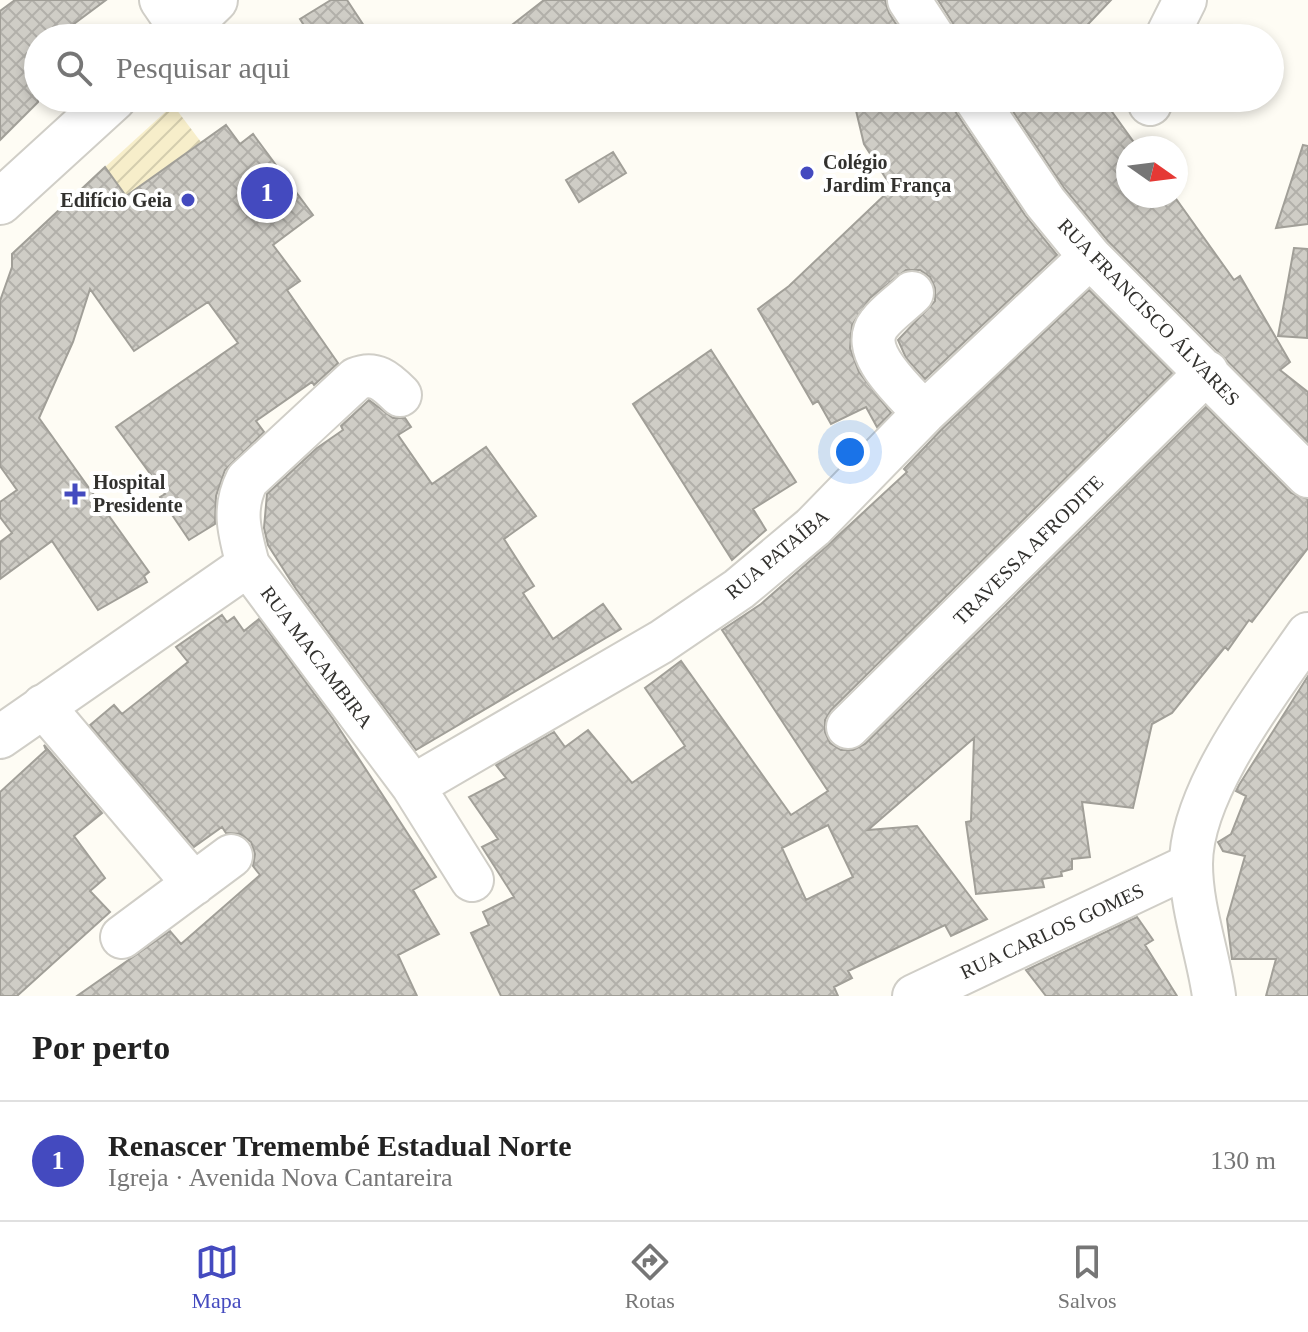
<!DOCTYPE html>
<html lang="pt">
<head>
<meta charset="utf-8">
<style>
	body { margin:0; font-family:Georgia,serif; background:#f6f6f6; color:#222 }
	.compass { position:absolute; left:1116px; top:136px; width:72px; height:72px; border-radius:50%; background:#fff; box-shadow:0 4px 12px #0003; rotate:104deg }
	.you { position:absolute; left:850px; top:452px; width:28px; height:28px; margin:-20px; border:6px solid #fff; border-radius:50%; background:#1a73e8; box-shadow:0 0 0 12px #1a73e833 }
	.badge { display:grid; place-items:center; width:52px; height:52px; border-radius:50%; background:#444abf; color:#fff; font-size:26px; font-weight:700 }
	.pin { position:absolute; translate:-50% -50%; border:4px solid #fff; box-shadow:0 2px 8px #0006 }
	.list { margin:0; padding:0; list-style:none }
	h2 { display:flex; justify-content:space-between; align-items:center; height:104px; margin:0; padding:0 32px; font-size:34px }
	h2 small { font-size:26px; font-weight:400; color:#767676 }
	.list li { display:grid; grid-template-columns:52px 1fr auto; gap:24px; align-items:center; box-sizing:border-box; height:120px; padding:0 32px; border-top:2px solid #e0e0e0 }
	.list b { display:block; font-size:30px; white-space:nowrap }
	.list p { margin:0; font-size:26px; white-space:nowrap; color:#767676 }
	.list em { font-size:26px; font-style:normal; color:#767676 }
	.icon { flex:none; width:44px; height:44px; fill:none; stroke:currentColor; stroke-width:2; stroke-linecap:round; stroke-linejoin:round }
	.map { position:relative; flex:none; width:1308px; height:996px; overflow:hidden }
	.search { position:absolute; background:#fff; box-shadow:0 4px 12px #0003; left:24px; right:24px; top:24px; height:88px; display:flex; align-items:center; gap:20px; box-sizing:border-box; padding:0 28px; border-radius:44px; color:#767676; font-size:30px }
	.sheet { height:224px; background:#fff }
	nav { display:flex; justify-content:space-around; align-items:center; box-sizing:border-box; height:112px; border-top:2px solid #e0e0e0; background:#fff; font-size:22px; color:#767676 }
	nav a { display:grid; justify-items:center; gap:4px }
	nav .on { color:#444abf }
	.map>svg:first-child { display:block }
	.garden { fill:url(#garden-furrows) }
	.building { fill:url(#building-cross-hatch); stroke:#a19f98; stroke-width:2; fill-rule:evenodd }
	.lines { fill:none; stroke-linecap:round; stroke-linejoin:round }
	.minor-casing { stroke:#d0cec7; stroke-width:46 }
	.major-casing { stroke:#d0cec7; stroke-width:48 }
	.minor { stroke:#fff; stroke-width:42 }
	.major { stroke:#fff; stroke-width:44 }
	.poi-dot { fill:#444abf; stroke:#fff; stroke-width:3 }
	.labels { text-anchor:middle; stroke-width:8; stroke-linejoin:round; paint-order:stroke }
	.poi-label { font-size:20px; font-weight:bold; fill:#32312e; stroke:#fff; text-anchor:start }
	.street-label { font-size:20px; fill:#32312e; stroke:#fff }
</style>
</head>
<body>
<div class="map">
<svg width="1308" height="996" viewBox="0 0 1308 996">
	<defs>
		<pattern id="garden-furrows" width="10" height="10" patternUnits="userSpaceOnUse" patternTransform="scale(2)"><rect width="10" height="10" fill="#f7eeca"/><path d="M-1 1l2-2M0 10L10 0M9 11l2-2" fill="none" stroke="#d4cdae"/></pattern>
		<pattern id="building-cross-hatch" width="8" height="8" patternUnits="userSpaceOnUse" patternTransform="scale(2)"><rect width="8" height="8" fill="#cfcdc6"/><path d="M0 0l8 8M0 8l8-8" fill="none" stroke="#b2b0aa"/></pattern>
	</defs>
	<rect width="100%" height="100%" fill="#fefcf4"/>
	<path class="garden" d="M173,105l28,37 -75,54 -21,-29z"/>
	<path class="building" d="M15,0h91l-51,38h-17v64l-38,38v-129z
		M331,0h16l25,38h-60l-12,-19z
		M544,0h341l4,13 16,25h-410z
		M938,0h173l-36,38h-117l-4,-13z
		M853,98h98l4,13 70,104 32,40 -132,124 -19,-21 -8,-18 37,-39v-13l-5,-11 -10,-7h-14l-36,28 -18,27 -2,23 9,24 32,41 -14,14 -11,-20 -35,17 -13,-23 -5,3 -55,-95 31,-23 103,-98 -28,-44z
		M1004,98h98l36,50h-10v48h46l60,84 6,-4 50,86 -10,8 28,22v50l-200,-201 -44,-53z
		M226,125l14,19 13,-10 60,81 -40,30 27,36 -13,9 51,73 -24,22 -2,-3 -56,39 8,11 -39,38 -9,26 -1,28 -26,16 -29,-43 5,-3 -49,-67 122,-84 -30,-41 -74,49 -44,-62 -17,53 -34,76 110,154 -5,4 3,6 -49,28 -46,-69 -52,38v-37l12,-9 -12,-16v-15l17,-12 -17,-24v-165l12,-34v-13l93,-87 21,29z
		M1303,145l5,1v78l-32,4z
		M613,152l13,21 -47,29 -13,-22z
		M1294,248l14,1 -1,89 -29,-2z
		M1089,290l83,83 -341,337 -6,10v12l5,11 11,7h12l12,-6 341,-337 85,86 17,6v49l-56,74 -3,-2 -21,30 -3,-3 -53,66 -20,11 -19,84 -51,-6 8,55 -18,2v10l-11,3 1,4 -20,3 2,8 -68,7 -10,-72 5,-1 3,-83 -106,92 49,-4 70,93 -36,17 -6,-11 -97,46 4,7 -18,9 4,9h-337l-30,-63 18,-8 -6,-13 31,-15 -32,-50 16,-8 -29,-42 37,-19 -10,-13 58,-33 11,15 23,-17 44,53 53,-37 -40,-58 36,-27 110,154 37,-24 -106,-161 39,-26 67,-59 79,-73 -3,-3 37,-39zM828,825l25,52 -47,23 -24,-52z
		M711,350l85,132 -43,27 13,21 -34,30 -99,-156z
		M369,400l24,18h12l6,9 -13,8 34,49 54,-37 50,69 -32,23 30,47 -11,7 30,46 50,-35 18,25 -205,121 -120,-161 -28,-44 -4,-17 3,-34 50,-46 26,-18 -2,-4z
		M222,615l5,7 7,-5 10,14 15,-12 74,100 103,158 -23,13 26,44 -41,21 19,41h-340l93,-65 11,13 79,-69 -7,-9 2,-12 -4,-12 -11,-8 -14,-1 -4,-6 -28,20 -104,-122 24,-20 8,9 66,-52 -12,-15z
		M1308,676v320h-42l10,-37h-44l-5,-40 18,-63 -22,-5 -5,-9 13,-8 15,-38 -10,-5 3,-6z
		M44,745l58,68 -28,23 31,42 -15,13 20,21 -93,84h-17v-204l46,-42z
		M1137,917l16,23 -8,5 32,51h-131l-20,-26z"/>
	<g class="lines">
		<defs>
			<path id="minor" d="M161,0l22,32
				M909,0l25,38
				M1166,38l19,-38
				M975,98l70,104 45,55 218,219
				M1150,104l1,-6
				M912,293c-10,10 -24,19 -33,31 -22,28 28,69 45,89
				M248,565c-8,-31 -16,-55 -1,-85l109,-101c19,-8 30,2 44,16
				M43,706l151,178
				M848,727l359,-355
				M0,737l248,-172 165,221 59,94
				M413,786l248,-144 78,-53 74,-62 111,-114 166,-156
				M122,937l109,-81
				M914,996l277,-131
				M1214,996c-6,-43 -23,-88 -23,-132 0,-73 76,-171 117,-230"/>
			<path id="major" d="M176,38l39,-38
				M0,202l114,-104"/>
		</defs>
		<use href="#minor" class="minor-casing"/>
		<use href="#major" class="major-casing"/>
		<use href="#minor" class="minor"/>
		<use href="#major" class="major"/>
	</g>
	<g class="poi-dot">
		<circle cx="807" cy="173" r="8"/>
		<circle cx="188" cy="200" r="8"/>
		<path d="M71 482h8v8h8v8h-8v8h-8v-8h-8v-8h8z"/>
	</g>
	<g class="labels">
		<g class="poi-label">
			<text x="823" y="169">Colégio<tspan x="823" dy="23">Jardim França</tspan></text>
			<text x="172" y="207" text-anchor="end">Edifício Geia</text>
			<text x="93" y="489">Hospital<tspan x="93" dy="23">Presidente</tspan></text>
		</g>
		<g class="street-label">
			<text transform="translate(1149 312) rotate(46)" y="7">RUA FRANCISCO ÁLVARES</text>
			<text transform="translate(1028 550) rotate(-45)" y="7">TRAVESSA AFRODITE</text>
			<text transform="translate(777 554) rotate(-40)" y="7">RUA PATAÍBA</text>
			<text transform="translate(317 657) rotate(53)" y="7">RUA MACAMBIRA</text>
			<text transform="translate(1052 931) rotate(-25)" y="7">RUA CARLOS GOMES</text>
		</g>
	</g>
</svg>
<svg class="compass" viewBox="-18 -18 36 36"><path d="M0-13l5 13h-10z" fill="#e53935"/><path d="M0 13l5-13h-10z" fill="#767676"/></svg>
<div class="you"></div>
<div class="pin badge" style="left:267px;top:193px">1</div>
<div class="search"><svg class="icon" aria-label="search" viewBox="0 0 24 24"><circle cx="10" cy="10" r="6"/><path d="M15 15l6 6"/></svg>Pesquisar aqui</div>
</div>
<section class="sheet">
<h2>Por perto<small></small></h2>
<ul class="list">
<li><span class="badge">1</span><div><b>Renascer Tremembé Estadual Norte</b><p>Igreja · Avenida Nova Cantareira</p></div><em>130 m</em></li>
</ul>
</section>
<nav>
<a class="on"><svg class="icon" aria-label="map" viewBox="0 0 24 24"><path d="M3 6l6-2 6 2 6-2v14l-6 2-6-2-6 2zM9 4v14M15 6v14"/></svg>Mapa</a>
<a><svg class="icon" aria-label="directions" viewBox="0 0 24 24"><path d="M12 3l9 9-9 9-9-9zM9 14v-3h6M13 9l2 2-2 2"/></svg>Rotas</a>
<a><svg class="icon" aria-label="saved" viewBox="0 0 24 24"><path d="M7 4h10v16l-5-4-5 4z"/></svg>Salvos</a>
</nav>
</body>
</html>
